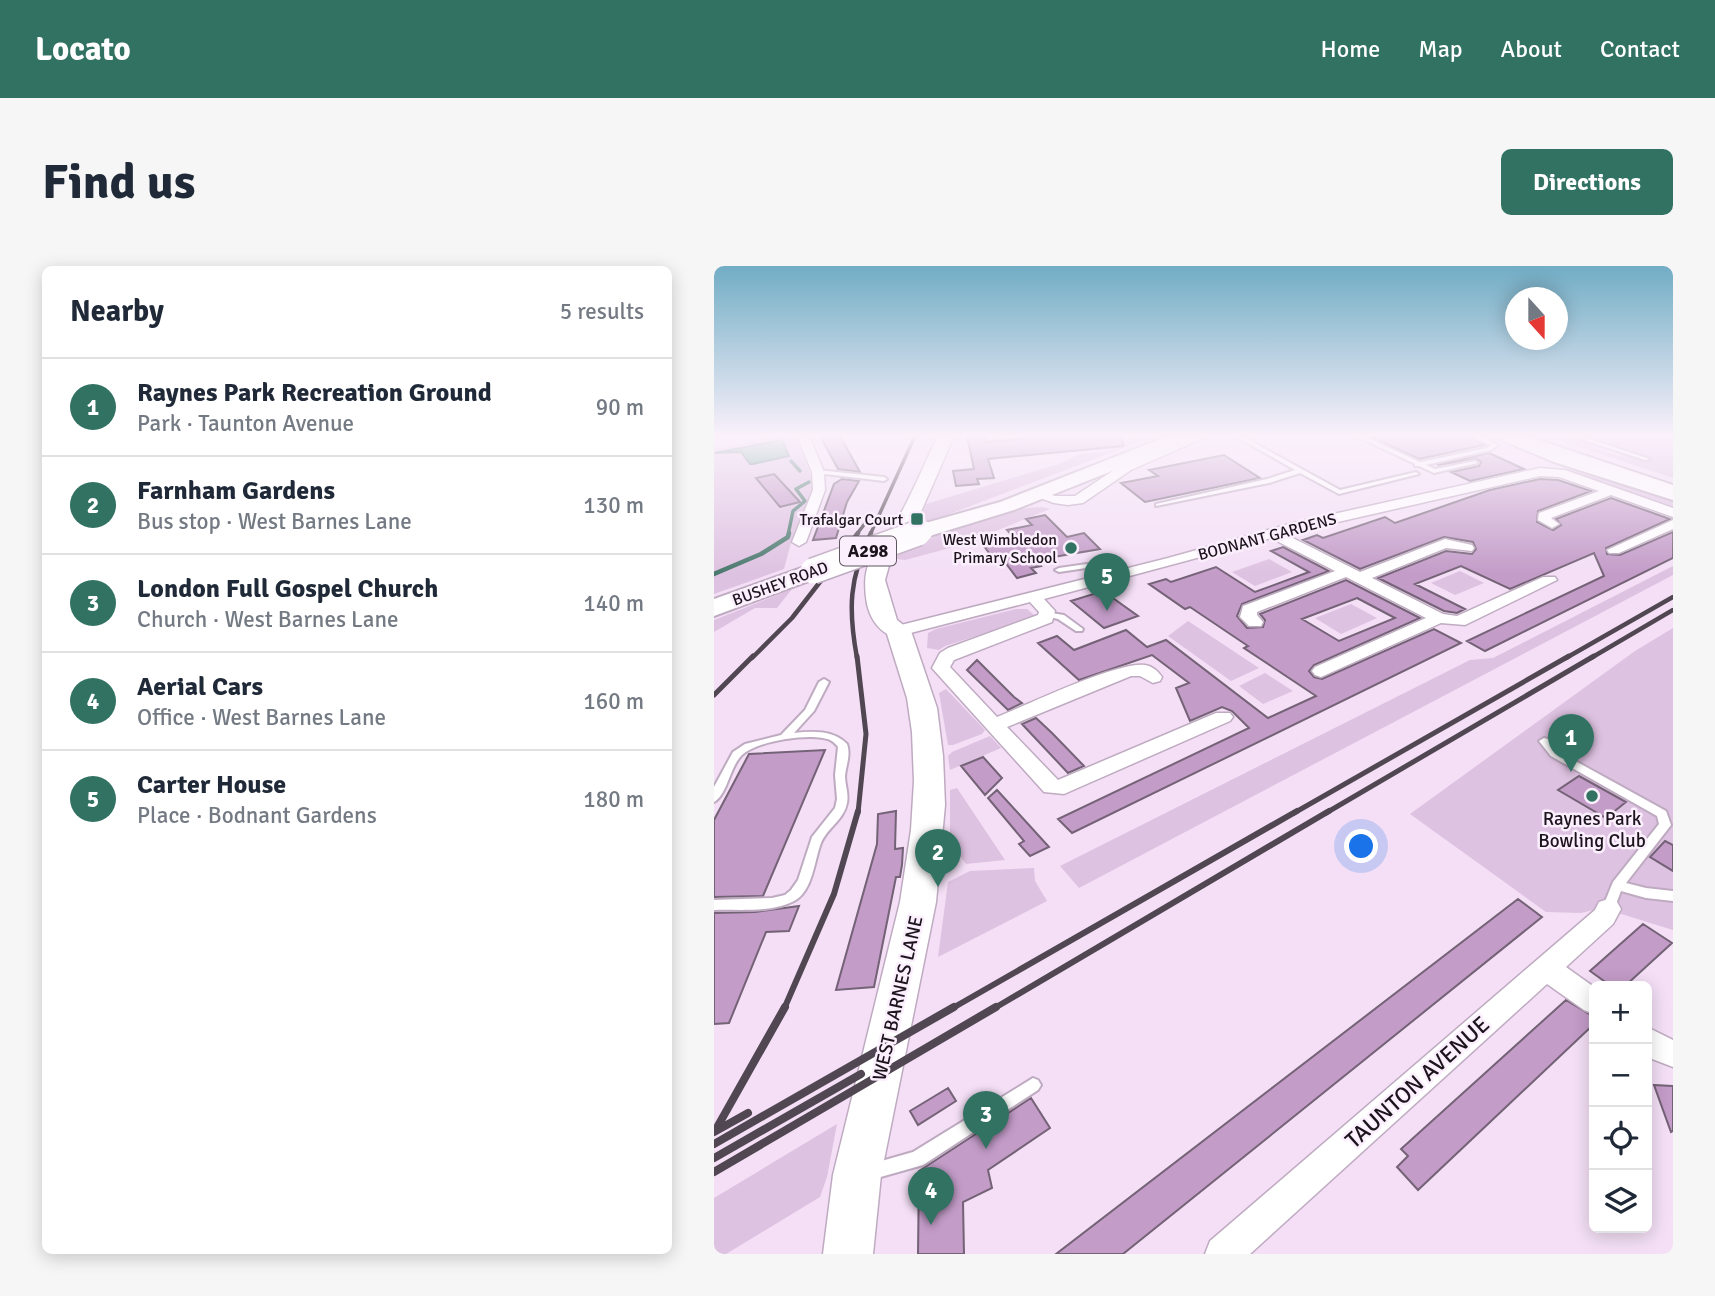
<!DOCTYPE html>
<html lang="en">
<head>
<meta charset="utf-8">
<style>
	body { margin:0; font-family:Signika,sans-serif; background:#f6f6f7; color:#1f2937 }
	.controls { position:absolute; right:21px; bottom:21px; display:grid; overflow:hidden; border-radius:10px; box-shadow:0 4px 18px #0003 }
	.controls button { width:63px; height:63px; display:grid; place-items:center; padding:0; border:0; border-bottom:2px solid #e0e1e3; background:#fff; color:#1f2937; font:35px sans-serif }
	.compass { position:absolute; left:791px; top:21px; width:63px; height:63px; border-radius:50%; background:#fff; box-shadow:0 4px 18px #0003; rotate:159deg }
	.you { position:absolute; left:648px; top:581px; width:24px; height:24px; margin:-18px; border:5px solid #fff; border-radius:50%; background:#1a73e8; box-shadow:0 0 0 10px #1a73e833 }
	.badge { display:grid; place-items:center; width:46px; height:46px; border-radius:50%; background:#317262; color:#fff; font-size:23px; font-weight:700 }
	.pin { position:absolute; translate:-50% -58px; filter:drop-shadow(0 2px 4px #0008) }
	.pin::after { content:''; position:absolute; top:37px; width:24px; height:21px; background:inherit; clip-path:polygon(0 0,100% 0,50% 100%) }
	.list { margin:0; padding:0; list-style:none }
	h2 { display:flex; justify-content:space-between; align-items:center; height:91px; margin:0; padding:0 28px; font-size:30px }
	h2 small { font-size:23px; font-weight:400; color:#747a83 }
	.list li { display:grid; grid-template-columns:46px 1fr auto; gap:21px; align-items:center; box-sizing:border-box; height:98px; padding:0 28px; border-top:2px solid #e0e1e3 }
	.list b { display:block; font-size:26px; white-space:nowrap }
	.list p { margin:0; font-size:23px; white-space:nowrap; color:#747a83 }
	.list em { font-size:23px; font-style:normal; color:#747a83 }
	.icon { flex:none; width:38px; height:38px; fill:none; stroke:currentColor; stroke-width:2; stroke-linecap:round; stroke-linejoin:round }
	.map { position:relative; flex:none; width:959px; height:988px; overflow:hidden; border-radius:10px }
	header { display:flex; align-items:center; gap:42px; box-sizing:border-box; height:98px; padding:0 35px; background:#317262; color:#fff }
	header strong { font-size:33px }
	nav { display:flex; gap:38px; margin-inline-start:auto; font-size:24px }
	.intro { display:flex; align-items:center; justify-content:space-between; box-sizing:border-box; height:168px; padding:0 42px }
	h1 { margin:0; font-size:49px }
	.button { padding:18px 32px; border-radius:10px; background:#317262; color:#fff; font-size:24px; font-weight:700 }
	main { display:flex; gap:42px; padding:0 42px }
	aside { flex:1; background:#fff; border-radius:10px; box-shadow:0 4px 18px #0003 }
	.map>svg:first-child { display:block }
	.green { fill:#dec2e1; fill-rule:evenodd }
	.water { fill:#5ea390; stroke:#4a786d; stroke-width:2 }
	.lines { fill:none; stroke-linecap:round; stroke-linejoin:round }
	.stream-far1 { stroke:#4a786d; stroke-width:3.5 }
	.stream { stroke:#4a786d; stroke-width:4.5 }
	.building { fill:#c39cc8; stroke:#746276; stroke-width:2; fill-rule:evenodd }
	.lane-casing { stroke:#bfabc1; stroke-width:4 }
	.street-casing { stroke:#bfabc1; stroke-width:3 }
	.secondary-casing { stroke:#bfabc1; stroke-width:3 }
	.primary-casing { stroke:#bfabc1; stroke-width:4 }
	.highway-casing { stroke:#bfabc1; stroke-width:4 }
	.lane { fill:#fff; fill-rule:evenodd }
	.street { fill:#fff; fill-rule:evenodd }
	.secondary { fill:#fff; fill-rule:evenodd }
	.primary { fill:#fff; fill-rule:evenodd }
	.highway { fill:#fff; fill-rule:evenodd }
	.rail-far4 { stroke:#514752; stroke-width:3.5 }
	.rail-far3 { stroke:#514752; stroke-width:4.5 }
	.rail-far2 { stroke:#514752; stroke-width:5 }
	.rail-far1 { stroke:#514752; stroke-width:6 }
	.rail { stroke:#514752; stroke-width:8 }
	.primary-bridge-far1-casing { stroke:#bfabc1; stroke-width:22; stroke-linecap:butt }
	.primary-bridge-casing { stroke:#bfabc1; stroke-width:28; stroke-linecap:butt }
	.primary-bridge-far1 { stroke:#fff; stroke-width:20 }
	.primary-bridge { stroke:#fff; stroke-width:25 }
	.poi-dot { fill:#317262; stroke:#fceffd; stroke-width:2.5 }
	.labels { text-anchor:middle; stroke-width:5; stroke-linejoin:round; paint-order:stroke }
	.far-poi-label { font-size:16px; fill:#1b141c; stroke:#fceffd; text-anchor:end }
	.far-street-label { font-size:16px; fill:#1b141c; stroke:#fceffd }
	.shield { fill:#fceffd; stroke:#5e5660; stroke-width:2 }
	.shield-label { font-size:18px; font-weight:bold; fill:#1b141c }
	.poi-label { font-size:19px; fill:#1b141c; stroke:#fceffd }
	.street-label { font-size:19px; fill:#1b141c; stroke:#fceffd }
	.near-street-label { font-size:23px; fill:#1b141c; stroke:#fceffd }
</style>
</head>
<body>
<header>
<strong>Locato</strong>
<nav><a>Home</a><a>Map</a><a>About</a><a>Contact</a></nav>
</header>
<div class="intro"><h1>Find us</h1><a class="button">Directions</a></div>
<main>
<aside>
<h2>Nearby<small>5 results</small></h2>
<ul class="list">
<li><span class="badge">1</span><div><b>Raynes Park Recreation Ground</b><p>Park · Taunton Avenue</p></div><em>90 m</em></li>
<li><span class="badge">2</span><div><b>Farnham Gardens</b><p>Bus stop · West Barnes Lane</p></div><em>130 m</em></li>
<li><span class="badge">3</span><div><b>London Full Gospel Church</b><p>Church · West Barnes Lane</p></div><em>140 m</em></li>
<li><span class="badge">4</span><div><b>Aerial Cars</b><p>Office · West Barnes Lane</p></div><em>160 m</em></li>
<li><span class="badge">5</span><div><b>Carter House</b><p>Place · Bodnant Gardens</p></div><em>180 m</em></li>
</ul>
</aside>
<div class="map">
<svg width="959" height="988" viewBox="0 0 959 988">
	<rect width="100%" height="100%" fill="#f4dff6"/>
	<path class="green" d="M67,170h16l18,52 -24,55 -7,26 -70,25v-145zM68,174l7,15 -36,9h-3l-9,-12 -25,1z
		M432,170h9l-224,85 -12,-1 7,-16 136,-41 17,-9 28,-3 -1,-5z
		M832,170h18l55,20 11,-4 -45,-16h88v42z
		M861,201l98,33v9l-109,-39z
		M328,241l8,2 -89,36 -56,15 -9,-1 4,-9c39,-14 102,-43 142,-43z
		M555,293l23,13 -37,14 -23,-14z
		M959,300v9l-594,313 -19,-22 410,-206 23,-2z
		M746,305l24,12 -29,12 -24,-12z
		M78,323l-15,19h-22l-41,24v-12z
		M637,338l26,14 -36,16 -26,-16z
		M302,343h11l7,6 -7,5 -82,26 -6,4 -12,-2 1,-15 8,-4z
		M474,355l71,47 -28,13 -63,-45z
		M959,362v302l-71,-22 -21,5 -35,-1 -136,-98 225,-163z
		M551,407l28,18 -30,13 -24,-18z
		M232,423l39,41 -3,4 -29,11h-5l-9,-52z
		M276,470l11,12 -51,22 -2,-14 4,-4z
		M243,522l48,72 -39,4 -16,-22v-52z
		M320,602l1,13 12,20 -109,56 10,-75 22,-11z
		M123,858l-10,53 -7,20 -94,57h-12v-56z"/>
	<path class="water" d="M68,174l7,16 -36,8h-3l-9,-12 -26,1z"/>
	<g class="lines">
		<path class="stream-far1" d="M77,195l9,10
			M74,269l5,-24 12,-10 -9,-12 13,-7"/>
		<path class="stream" d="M0,308l47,-20 27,-17 1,-4"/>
	</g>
	<path class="building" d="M106,170h20l20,36 -22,-3z
		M253,170h20l-1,6 64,-6h72l1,10 -135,13 6,19 -17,1 2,5 -23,2 -3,-15 21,-2z
		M655,170h100l15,9 -65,14z
		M775,187l35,16 -54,12 -19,-9 28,-6 2,-4 -5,-3 -39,6z
		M510,189l36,23 -115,24 -24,-19 37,-7 -9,-6z
		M60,208l26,28 -20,5 -24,-29z
		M128,213l17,2 -12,21 -11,36 -23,2 21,-56z
		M826,213l18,1 33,11 -53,20 -1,11 16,8 8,-5 -5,-6 55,-21 59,21 -64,29 1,6 13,1 53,-23v26l-188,93 -18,-10 137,-65 -10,-23 -84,36 -49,-23 -46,18 50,25 -8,4 -13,-2 -66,-33 68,-27 26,3 4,-5 -3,-7 -29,-5 -84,32 -57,-29 14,-5 6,3 62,-21 10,6 95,-33z
		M331,249l22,22 17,-4 16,16 -64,11 5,6 -10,2 5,5 -19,5 -13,-17 -7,2 -14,-18 32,-6 -8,-9 25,-5 -6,-6z
		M569,281l46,24 -87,33 -5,12 10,12 16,-1 2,-7 -5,-6 86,-34 74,38 -106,47 -5,6 5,6 8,2 112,-50 27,14 -389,190 -14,-14 191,-91 -17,-17 -10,-4 -32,14 -14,-33 13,-5 -37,-28 -73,25 -41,-37 19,-7 17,14 52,-20 21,17 19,-7 102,78 48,-22 -72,-48 4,-2 -58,-39 -5,2 -36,-25 17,-5 5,3 45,-15 39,25 54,-20 -38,-21zM643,332l38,20 -56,23 -37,-22z
		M389,325l35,25 -34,12 -33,-27z
		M263,394l37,37 8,6 -14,7 -41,-40z
		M322,452l16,15 32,33 -16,7 -46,-49z
		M111,484l-62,146 -49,1v-77l35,-66z
		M269,491l19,21 -17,17 -24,-29z
		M865,510l47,26 -20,16 -48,-28z
		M283,524l52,57 -19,9 -11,-12 5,-3 -36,-43z
		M182,545l-1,38 8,-1 -1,17 -2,12h-4l-22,110 -38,3 41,-146 1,-30z
		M951,575l8,4v26l-23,-14z
		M804,633l24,18 -419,337h-67z
		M85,640l-10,25 -23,1 -37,91 -15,1v-111l41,-1z
		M929,658l29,19 -47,43h-14l-21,-15z
		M852,734l28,17v7l-176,166 -21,-23 11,-11 -7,-7z
		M940,819l19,1v45l-2,1z
		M234,822l8,13 -38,24 -8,-14z
		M317,832l19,30 -62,42 4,18 -29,14 1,52h-46l1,-83z"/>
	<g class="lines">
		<defs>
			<path id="lane" d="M521,170h7l98,54 76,-18 3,2 -80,20 -39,-21 -31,10 -113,23v-2l111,-25 28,-9z
				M642,170h7l57,26 67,-14 4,-3 -20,-9h8l19,9 -7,5 -65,15 9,4 40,-8 3,2 -44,10 -15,-7h-4v-2z
				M857,170h9l70,23 -5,1z
				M104,204l66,7 3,2 -3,2 -68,-8v-2z
				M373,298l23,14 -1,2h-6l-17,-12 -27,4 -4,-2 4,-2z
				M331,346l19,3 19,14 -1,2h-6l-18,-12 -13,-3z
				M110,413l5,3 -15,29 -20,22c19,-2 39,-3 53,11 4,11 -1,21 -2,32 0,9 4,18 2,27 -3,17 -20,25 -26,40 -7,18 -8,48 -27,58 -23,12 -55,8 -80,9v-10l58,-2 13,-3 6,-5 7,-10 14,-43 23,-29 2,-9 -2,-24 3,-28c-2,-3 -4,-5 -8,-7 -18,-8 -75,1 -89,16 -11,11 -14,39 -27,46v-15l19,-35 12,-8 36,-9 24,-25 14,-28z
				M830,472l4,1 11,13 107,59 5,14 -45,58 20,5 27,3v10l-27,-3 -25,-7 -8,21 -5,2 -5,-2 -1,-3 11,-27 46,-58 -2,-8 -106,-60 -12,-15z
				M319,812l5,2 3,5 -3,5 -115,75 -53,15 -6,-2 -2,-6 2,-6 49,-14z"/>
			<path id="street" d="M83,170h12l15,36 1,18 -19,52 -7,4 -7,-4 21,-52 -1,-18z
				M478,170h16l-77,34 -48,33 -15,2 -14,-2 -25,-9 7,-4 19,6h20l48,-32z
				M826,202l25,2 108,38v9l-62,-22 -60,23 8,6 -7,4 -14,-8 1,-7 60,-22 -40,-14 -19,-1 -255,58 75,38 85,-33 27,6 2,3 -2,3 -26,-3 -74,30 71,36 14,2 86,-39h12l2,3 -92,45 -24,-2 -120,54 -6,-2 -3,-4 3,-4 111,-49 -80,-41 -89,35v3l6,7 -2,4h-12l-9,-9 3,-11 92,-35 -64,-33 -227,61 11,12 -3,11 -98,38 -4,7 47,50c30,-12 121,-56 148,-52 7,1 13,6 17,12l-2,4 -7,2 -13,-7h-9l-124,51 51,53 158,-67h14l3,4 -3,4 -166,73 -20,-2 -112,-124 8,-15 8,-5 90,-33 1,-3 -9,-10 -131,34 -9,-5 3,-4 275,-69 125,-35z
				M959,254v9l-54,24h-10l-2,-3z
				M894,633l9,3 4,7 -8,15 -47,43 28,20v27l-10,-4 -37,-26 -297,270h-45l5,-13 385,-331 4,-8z
				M933,761l26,13v27l-26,-10z"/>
			<path id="secondary" d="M224,170h16l-34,78 -30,48 -5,18 12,40 14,11 26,77 6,48 2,49 -9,97 -55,273 -8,79h-50l10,-79 67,-273 11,-72 3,-49 -2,-49 -5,-34 -20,-64c-11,-7 -17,-17 -20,-30 -8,-46 11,-52 33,-89 14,-25 25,-53 38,-79z"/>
			<path id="primary" d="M454,170h25l-3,4 -176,70 -91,28 -8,-2 -3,-5 3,-5 85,-24z
				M99,298l9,2 3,5 -3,5 -108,40v-17z"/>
			<path id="highway" d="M784,170h29l146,49v15l-119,-38 -53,-22z"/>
		</defs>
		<use href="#lane" class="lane-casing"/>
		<use href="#street" class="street-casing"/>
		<use href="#secondary" class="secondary-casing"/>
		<use href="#primary" class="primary-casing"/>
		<use href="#highway" class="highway-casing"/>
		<use href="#lane" class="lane"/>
		<use href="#street" class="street"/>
		<use href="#secondary" class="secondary"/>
		<use href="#primary" class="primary"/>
		<use href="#highway" class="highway"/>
		<path class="rail-far4" d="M142,269l14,-18
			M156,269l45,-99"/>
		<path class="rail-far3" d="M38,392l40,-40 66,-85
			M143,392c-9,-49 -8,-80 14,-125
			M852,392l107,-61
			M877,392l82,-48"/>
		<path class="rail-far2" d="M143,390l9,78 -8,79
			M0,429l39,-39
			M580,547l275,-157
			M612,547l268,-157"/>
		<path class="rail-far1" d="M70,743l50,-115 24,-83
			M237,743l346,-198
			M279,743l336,-198"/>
		<path class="rail" d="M1,865l70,-124
			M0,866l34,-19
			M0,878l240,-137
			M0,892l147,-84
			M0,906l282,-165"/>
		<defs>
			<path id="primary-bridge-far1" d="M199,269l10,-4"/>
			<path id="primary-bridge" d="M99,305l105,-38"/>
		</defs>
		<use href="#primary-bridge-far1" class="primary-bridge-far1-casing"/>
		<use href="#primary-bridge" class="primary-bridge-casing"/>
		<use href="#primary-bridge-far1" class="primary-bridge-far1"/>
		<use href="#primary-bridge" class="primary-bridge"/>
	</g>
	<linearGradient id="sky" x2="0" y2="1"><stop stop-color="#71adc5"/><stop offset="0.55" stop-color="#faf1fb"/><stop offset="1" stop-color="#faf1fb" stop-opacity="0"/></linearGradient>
	<rect width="959" height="308" fill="url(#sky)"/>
	<g class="poi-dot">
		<rect x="196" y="246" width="14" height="14" rx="3.5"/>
		<circle cx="357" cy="282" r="7"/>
		<circle cx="878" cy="530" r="7"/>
	</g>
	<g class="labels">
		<g class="far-poi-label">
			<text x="189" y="259">Trafalgar Court</text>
			<text x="343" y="279">West Wimbledon<tspan x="343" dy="18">Primary School</tspan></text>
		</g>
		<g class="far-street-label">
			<text transform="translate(553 270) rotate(-15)" y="6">BODNANT GARDENS</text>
			<text transform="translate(66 317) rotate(-20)" y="6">BUSHEY ROAD</text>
		</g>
		<rect class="shield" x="126" y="270.5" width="56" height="29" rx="5"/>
		<g class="shield-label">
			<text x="154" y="291">A298</text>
		</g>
		<g class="poi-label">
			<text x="878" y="559">Raynes Park<tspan x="878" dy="22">Bowling Club</tspan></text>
		</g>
		<g class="street-label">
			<text transform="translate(183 732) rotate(-77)" y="7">WEST BARNES LANE</text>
		</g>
		<g class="near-street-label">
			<text transform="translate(703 816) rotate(-42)" y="8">TAUNTON AVENUE</text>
		</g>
	</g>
</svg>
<div class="controls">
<button>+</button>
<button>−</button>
<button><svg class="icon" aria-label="locate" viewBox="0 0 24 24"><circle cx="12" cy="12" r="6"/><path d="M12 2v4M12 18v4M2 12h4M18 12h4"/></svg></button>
<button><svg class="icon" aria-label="layers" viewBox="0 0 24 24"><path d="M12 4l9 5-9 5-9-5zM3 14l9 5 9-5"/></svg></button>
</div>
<svg class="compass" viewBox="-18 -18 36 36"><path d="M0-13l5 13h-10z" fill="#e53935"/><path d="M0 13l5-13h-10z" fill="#747a83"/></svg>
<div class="you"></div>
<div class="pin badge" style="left:857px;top:506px">1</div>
<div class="pin badge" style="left:224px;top:621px">2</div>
<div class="pin badge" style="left:272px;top:883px">3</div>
<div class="pin badge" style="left:217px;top:959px">4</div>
<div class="pin badge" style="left:393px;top:345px">5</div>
</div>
</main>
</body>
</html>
